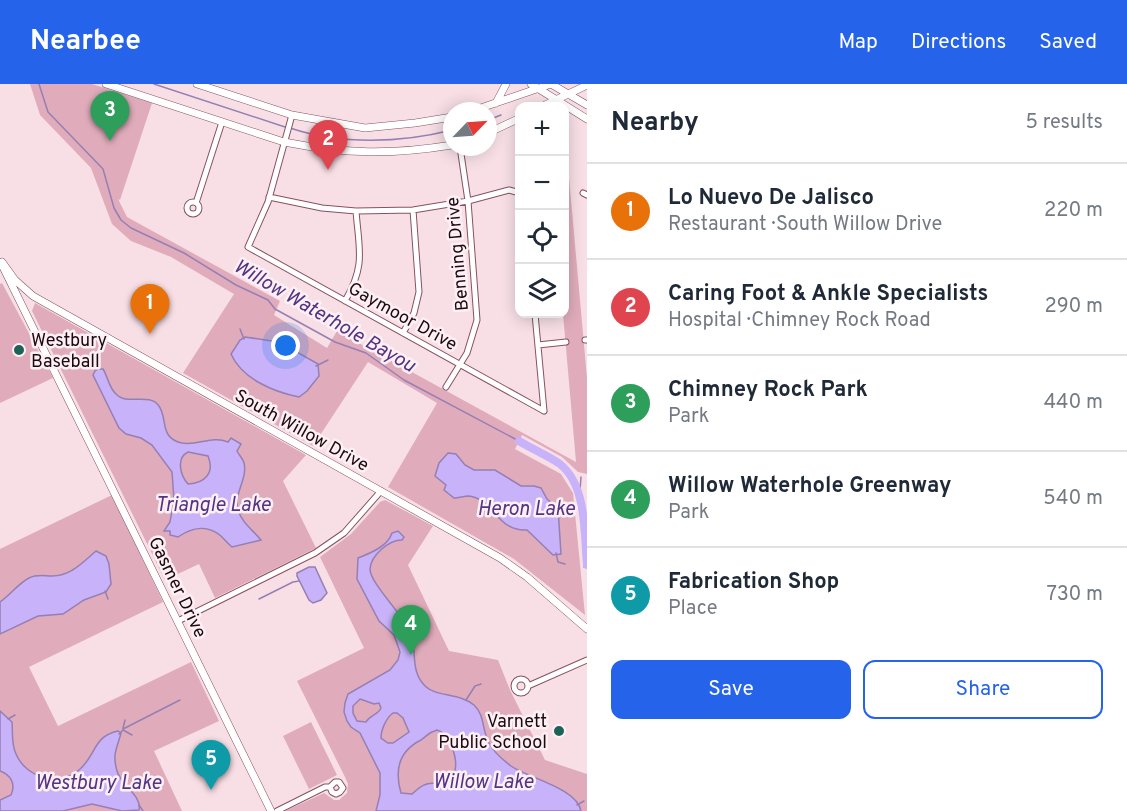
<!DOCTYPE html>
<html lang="en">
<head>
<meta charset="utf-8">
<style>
	body { margin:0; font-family:Overpass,sans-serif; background:#f6f6f7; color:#1f2937 }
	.controls { position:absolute; right:18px; top:18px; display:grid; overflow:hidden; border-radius:12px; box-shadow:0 3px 15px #0003 }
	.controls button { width:54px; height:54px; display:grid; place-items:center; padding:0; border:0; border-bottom:2px solid #e0e1e3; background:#fff; color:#1f2937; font:30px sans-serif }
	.compass { position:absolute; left:443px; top:18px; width:54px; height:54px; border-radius:50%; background:#fff; box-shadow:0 3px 15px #0003; rotate:65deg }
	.you { position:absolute; left:286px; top:262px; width:21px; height:21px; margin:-15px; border:4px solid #fff; border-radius:50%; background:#1a73e8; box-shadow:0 0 0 9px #1a73e833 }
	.badge { display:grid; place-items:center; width:39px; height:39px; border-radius:50%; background:#2563eb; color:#fff; font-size:20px; font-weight:700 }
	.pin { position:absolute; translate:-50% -50px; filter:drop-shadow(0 2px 3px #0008) }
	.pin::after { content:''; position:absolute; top:32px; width:21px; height:18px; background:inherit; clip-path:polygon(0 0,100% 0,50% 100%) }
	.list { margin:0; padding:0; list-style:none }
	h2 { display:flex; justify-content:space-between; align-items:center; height:78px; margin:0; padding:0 24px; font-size:26px }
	h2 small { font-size:20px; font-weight:400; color:#747a83 }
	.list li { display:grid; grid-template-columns:39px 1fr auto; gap:18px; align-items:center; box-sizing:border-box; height:96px; padding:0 24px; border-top:2px solid #e0e1e3 }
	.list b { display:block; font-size:22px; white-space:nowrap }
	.list p { margin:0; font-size:20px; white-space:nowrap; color:#747a83 }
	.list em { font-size:20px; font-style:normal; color:#747a83 }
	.actions { display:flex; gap:12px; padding:18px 24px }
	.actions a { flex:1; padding:14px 0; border:2px solid #2563eb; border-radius:12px; text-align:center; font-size:21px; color:#2563eb }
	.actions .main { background:#2563eb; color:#fff }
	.icon { flex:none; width:33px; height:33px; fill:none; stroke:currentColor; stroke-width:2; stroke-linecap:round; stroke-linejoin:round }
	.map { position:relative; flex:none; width:587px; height:727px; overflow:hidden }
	header { display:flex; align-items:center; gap:36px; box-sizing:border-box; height:84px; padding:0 30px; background:#2563eb; color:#fff }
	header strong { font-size:28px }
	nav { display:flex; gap:33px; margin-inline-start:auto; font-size:21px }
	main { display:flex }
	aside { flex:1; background:#fff }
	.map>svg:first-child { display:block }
	.green { fill:#e0acbc }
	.water { fill:#c8b2f9; stroke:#957fb3; stroke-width:1.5; fill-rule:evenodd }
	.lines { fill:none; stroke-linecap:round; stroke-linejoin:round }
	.stream { stroke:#957fb3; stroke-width:1.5 }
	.river { stroke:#c8b2f9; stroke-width:8 }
	.street-casing { stroke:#865163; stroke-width:7 }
	.secondary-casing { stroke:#865163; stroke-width:8 }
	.street { stroke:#fff; stroke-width:5 }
	.secondary { stroke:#fff; stroke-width:7 }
	.poi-dot { fill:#1b6356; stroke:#fdf0f4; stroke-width:2 }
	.labels { text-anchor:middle; stroke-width:5; stroke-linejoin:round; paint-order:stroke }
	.street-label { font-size:18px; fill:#1d0911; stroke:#fdf0f4 }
	.poi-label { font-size:18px; fill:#1d0911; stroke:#fdf0f4; text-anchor:start }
	.water-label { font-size:20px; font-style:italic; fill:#533384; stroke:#fdf0f4 }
</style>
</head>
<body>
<header>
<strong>Nearbee</strong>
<nav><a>Map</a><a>Directions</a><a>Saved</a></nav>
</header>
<main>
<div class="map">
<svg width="587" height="727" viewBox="0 0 587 727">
	<rect width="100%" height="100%" fill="#f8dfe6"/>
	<path class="green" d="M30,0h62l60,19 -32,97 -2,-1 9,18 153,84 -6,14 53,33 10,-17 239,131 -13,-148 2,-181 22,245v96l-9,-2 -16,-15 -40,-22 -7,14 46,25 12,19 12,122 -71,-56 -126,-72 49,-84 -69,-41 -55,84 -130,-73 51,-79 -63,-37 -40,-16 -19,-17 -21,-56 -51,-53z
		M2,199l51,95 -53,25v-119z
		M35,219l271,152 -23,26 33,67 -101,50 -16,-34 -34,16 -133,-269z
		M112,411l51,107 -134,65 29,59 133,-64 28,59 -65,30 28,60h-182v-262z
		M385,416l48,26 -25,39 41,86 49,9 12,30 35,70 42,14v37h-302l39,-18 10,7h5l8,-7 1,-9 -3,-7 -48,-96 67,-33 -44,-91 31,-23 29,-32z
		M311,638l26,53 -28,14 -26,-53z"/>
	<path class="water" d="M245,253l27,4 2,-2 44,25 1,12 -12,15 -8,6c-25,-5 -57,-18 -68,-43l9,-14z
		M98,285h5c5,8 6,19 13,25 11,12 33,-2 43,12 9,13 0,32 23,37 16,3 30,-8 46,-1l3,-4 10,6 -4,7c2,4 6,8 7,12 4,16 -11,31 -6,47 4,13 15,20 23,30l-29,7c-5,-4 -7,-7 -11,-11 -14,-12 -30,-8 -43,1l-8,-2v-4h-6l6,-9 4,-22 -2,-28 -20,-27 -11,-7 -15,-4 -7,-6 -26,-53 2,-4zM188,368l20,4c7,17 -3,27 -20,28 -8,-9 -12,-26 0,-32z
		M448,369l8,1 9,11 9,5h21l26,16h13l7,2 6,11 11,9 3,46 -8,1 -26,-25c-30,2 -33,-31 -58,-34 -5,0 -10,2 -15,2l-10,-8 2,-5 -11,-9 4,-13z
		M398,447l6,6 -2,3c-13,0 -31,15 -32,29 0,15 35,47 41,65 6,18 -1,37 14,52 11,11 35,7 49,19 11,10 8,26 15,38 4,8 14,17 22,23 17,12 66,22 70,45h-205l4,-16v-22l-20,-40 -9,-6 -4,-6 -3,-9 1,-9 3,-9 42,-24 8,-10 2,-8 -6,-17 -15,-14 -22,-42 1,-21c13,-5 30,-12 34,-25zM360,615l14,5 5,-1 2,5c-3,7 -11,7 -15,14l-9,-1 -4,-8v-7zM393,629h4l6,5 6,14 -16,11h-5l-7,-5c0,-8 5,-20 12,-25zM437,646c12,3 21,28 18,40l-3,3h-5l-10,10c-13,0 -16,3 -25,11l-11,-1c-7,-24 -2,-42 20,-53 6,-4 8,-8 16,-10z
		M96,467l10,5 3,8 2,20 -5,8 -22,8 -21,14 -25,2 -38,18v-32c10,-7 19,-19 29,-24 8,-4 15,-2 23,-2 19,0 31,-14 44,-25z
		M309,483h6l12,26 -6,7 -8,3 -4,-3 -12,-24v-3z
		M0,627l12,11c1,11 -1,22 4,32 10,24 43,33 63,16 17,-14 14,-34 39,-39l3,2c-4,16 -9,20 -4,38 4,15 25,24 22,39l-17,1 -30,-7 -29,7h-63v-11l11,-5c5,-11 0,-20 -11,-24z"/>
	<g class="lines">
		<path class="stream" d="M39,0l9,28 55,57 11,39 7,12 10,8 53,25 52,32 32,15 7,9 60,33 31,11 38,27 115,61
			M154,0l131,43
			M488,36l13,-5
			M290,44c51,17 111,15 162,2
			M240,245l4,10
			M316,282l12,-6
			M580,406l1,-13
			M556,469l2,9 7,2
			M584,483l3,-1
			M105,507l3,8
			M259,515l34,-17 6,-1
			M466,616l9,-14 6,-2
			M8,635l7,-4
			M123,644l2,-8
			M123,645l57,-29
			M119,650l4,-4 9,5
			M139,721l4,6
			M577,721l7,-4"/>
		<path class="river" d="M519,357c13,8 28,14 41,23 27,22 24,68 27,101"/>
		<defs>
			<path id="street" d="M292,31l-24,87 -20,45 296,164
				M583,109l4,2
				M269,113l53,11 34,3 57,-1 55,-9 41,-11 11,3
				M187 124a6 6 0 1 1 12 0a6 6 0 1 1-12 0Z
				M196,119l26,-81
				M345,217c21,-36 14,-51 11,-90
				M535,230l9,97
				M403,249l11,-20 5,-21 -6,-82
				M585,256h2
				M538,261l28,-3
				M446,303l21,-34 10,-33 -9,-119 -8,-54
				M178,537l137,-68 29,-20 37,-42
				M514 602a7 7 0 1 1 14 0a7 7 0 1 1-14 0Z
				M528,602l59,-26
				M277,727l48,-24h5l5,-5h4l4,6 -3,4 -4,2 -4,-2 -2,-5"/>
			<path id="secondary" d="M106,0l178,58c61,12 107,13 168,3
				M197,0l95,31 73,13 50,-5 37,-6
				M531,0l56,35
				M496,19l10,-19
				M543,22l44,-21
				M472,27l79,-27 36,21
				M488,49l32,-15
				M2,178l13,18 18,16 467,262 27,19 60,52
				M3,183l268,544"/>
		</defs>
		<use href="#street" class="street-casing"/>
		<use href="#secondary" class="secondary-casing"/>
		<use href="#street" class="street"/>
		<use href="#secondary" class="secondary"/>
	</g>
	<g class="poi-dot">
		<circle cx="19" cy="266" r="6"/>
		<circle cx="559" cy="647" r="6"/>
	</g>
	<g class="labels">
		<g class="street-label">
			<text transform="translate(457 170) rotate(-95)" y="6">Benning Drive</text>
			<text transform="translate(403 232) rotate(29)" y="6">Gaymoor Drive</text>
			<text transform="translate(302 346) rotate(29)" y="6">South Willow Drive</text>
			<text transform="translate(178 503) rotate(64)" y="6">Gasmer Drive</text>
		</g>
		<g class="poi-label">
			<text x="31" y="262">Westbury<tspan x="31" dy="21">Baseball</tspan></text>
			<text x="547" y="643" text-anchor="end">Varnett<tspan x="547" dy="21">Public School</tspan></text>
		</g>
		<g class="water-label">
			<text transform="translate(325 231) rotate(30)" y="7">Willow Waterhole Bayou</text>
			<text x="213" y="427">Triangle Lake</text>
			<text x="526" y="431">Heron Lake</text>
			<text x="483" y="704">Willow Lake</text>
			<text x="98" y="705">Westbury Lake</text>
		</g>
	</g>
</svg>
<div class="controls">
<button>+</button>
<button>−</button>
<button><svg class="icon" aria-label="locate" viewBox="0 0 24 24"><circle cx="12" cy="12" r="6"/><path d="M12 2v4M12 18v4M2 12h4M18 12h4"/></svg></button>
<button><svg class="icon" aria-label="layers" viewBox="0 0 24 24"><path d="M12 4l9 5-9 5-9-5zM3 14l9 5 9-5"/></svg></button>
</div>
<svg class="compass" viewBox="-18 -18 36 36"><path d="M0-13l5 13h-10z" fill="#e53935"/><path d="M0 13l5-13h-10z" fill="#747a83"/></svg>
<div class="you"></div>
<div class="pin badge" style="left:150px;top:250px;background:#e8710a">1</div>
<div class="pin badge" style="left:328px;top:86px;background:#e0444e">2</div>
<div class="pin badge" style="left:110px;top:57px;background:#2e9e5b">3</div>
<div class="pin badge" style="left:411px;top:571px;background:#2e9e5b">4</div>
<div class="pin badge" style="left:211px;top:706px;background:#0f9aa8">5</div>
</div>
<aside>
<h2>Nearby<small>5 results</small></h2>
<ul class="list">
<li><span class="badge" style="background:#e8710a">1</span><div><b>Lo Nuevo De Jalisco</b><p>Restaurant · South Willow Drive</p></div><em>220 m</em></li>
<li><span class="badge" style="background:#e0444e">2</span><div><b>Caring Foot &amp; Ankle Specialists</b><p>Hospital · Chimney Rock Road</p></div><em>290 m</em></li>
<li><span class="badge" style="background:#2e9e5b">3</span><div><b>Chimney Rock Park</b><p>Park</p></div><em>440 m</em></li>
<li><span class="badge" style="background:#2e9e5b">4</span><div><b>Willow Waterhole Greenway</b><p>Park</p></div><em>540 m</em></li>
<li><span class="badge" style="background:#0f9aa8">5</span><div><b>Fabrication Shop</b><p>Place</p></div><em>730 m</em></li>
</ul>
<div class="actions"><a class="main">Save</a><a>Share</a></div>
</aside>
</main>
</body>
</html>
